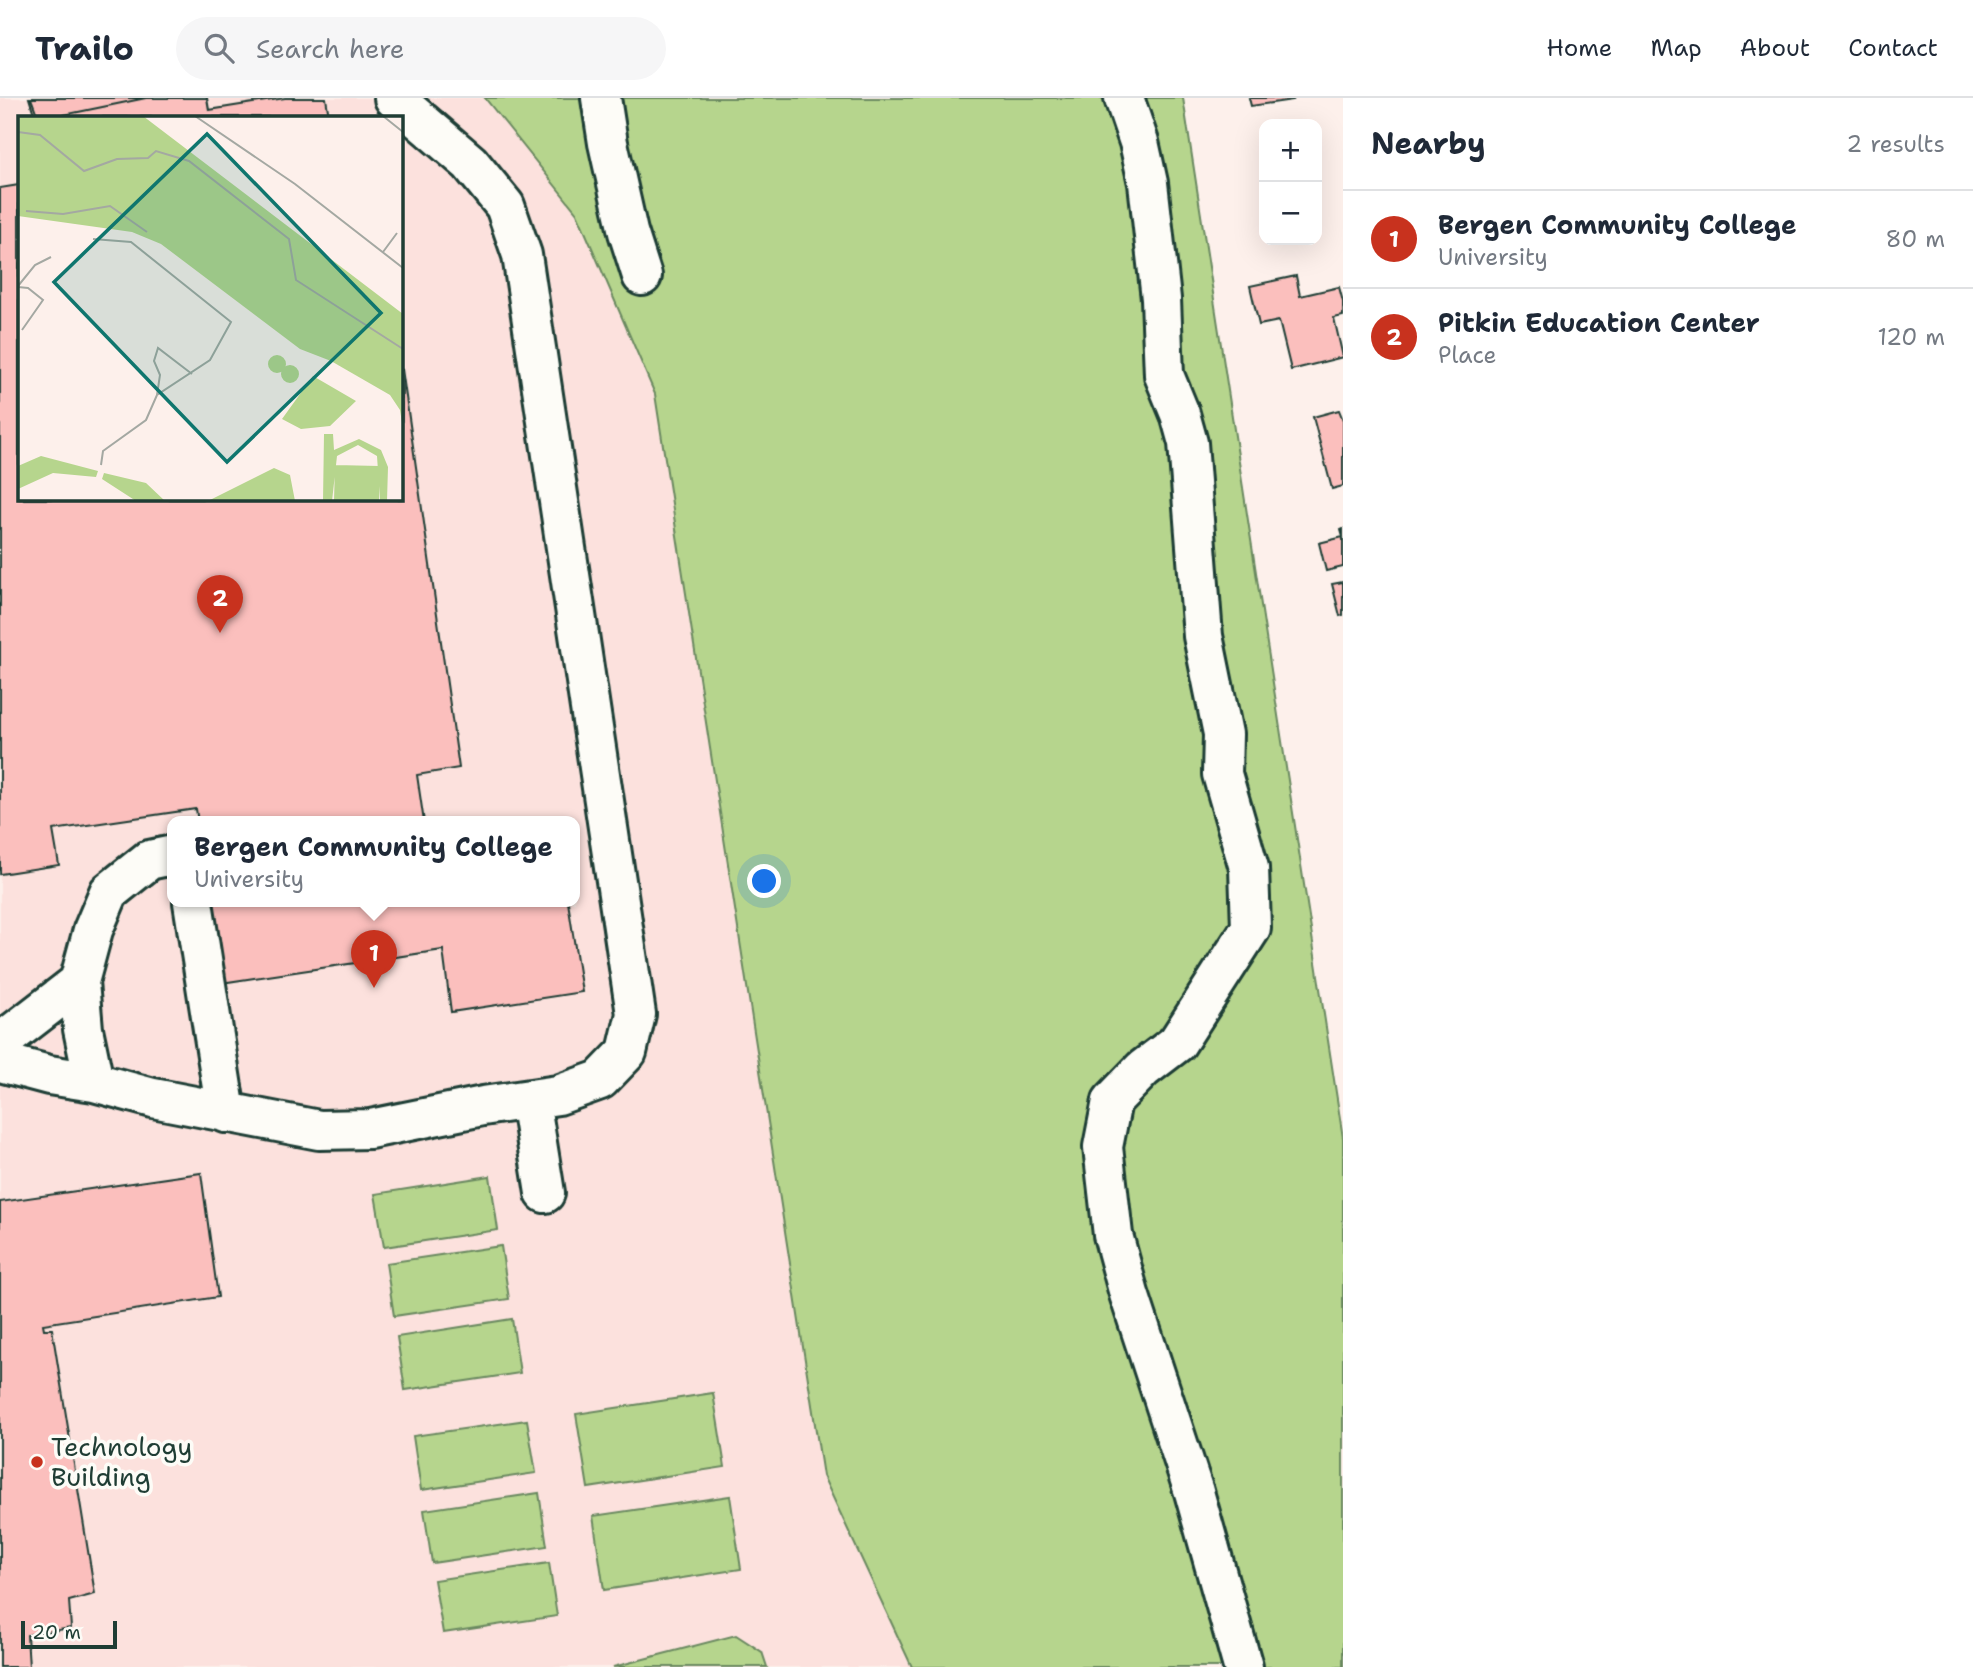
<!DOCTYPE html>
<html lang="en">
<head>
<meta charset="utf-8">
<style>
	body { margin:0; font-family:"Shantell Sans",sans-serif; background:#f6f6f7; color:#1f2937 }
	.controls { position:absolute; right:21px; top:21px; display:grid; overflow:hidden; border-radius:14px; box-shadow:0 7px 28px #0002 }
	.controls button { width:63px; height:63px; display:grid; place-items:center; padding:0; border:0; border-bottom:2px solid #e0e1e3; background:#fff; color:#1f2937; font:35px sans-serif }
	.scale { position:absolute; left:21px; bottom:18px; width:96px; box-sizing:border-box; padding-left:7px; border:4px solid #1f3d34; border-top:0; font-size:19px; line-height:24px; white-space:nowrap; color:#1f3d34; -webkit-text-stroke:5px #fdfcf7; paint-order:stroke }
	.you { position:absolute; left:765px; top:784px; width:24px; height:24px; margin:-18px; border:5px solid #fff; border-radius:50%; background:#1a73e8; box-shadow:0 0 0 10px #1a73e833 }
	.badge { display:grid; place-items:center; width:46px; height:46px; border-radius:50%; background:#c8321e; color:#fff; font-size:23px; font-weight:700 }
	.pin { position:absolute; translate:-50% -58px; filter:drop-shadow(0 2px 4px #0008) }
	.pin::after { content:''; position:absolute; top:37px; width:24px; height:21px; background:inherit; clip-path:polygon(0 0,100% 0,50% 100%) }
	.popup { position:absolute; left:167px; top:718px; width:413px; height:91px; box-sizing:border-box; display:grid; place-content:center; border-radius:14px; background:#fff; filter:drop-shadow(0 2px 5px #0005); font-size:23px; white-space:nowrap; color:#747a83 }
	.popup b { font-size:26px; color:#1f2937 }
	.popup::after { content:''; position:absolute; left:50%; top:100%; margin-left:-14px; border:14px solid transparent; border-top-color:#fff }
	.list { margin:0; padding:0; list-style:none }
	h2 { display:flex; justify-content:space-between; align-items:center; height:91px; margin:0; padding:0 28px; font-size:30px }
	h2 small { font-size:23px; font-weight:400; color:#747a83 }
	.list li { display:grid; grid-template-columns:46px 1fr auto; gap:21px; align-items:center; box-sizing:border-box; height:98px; padding:0 28px; border-top:2px solid #e0e1e3 }
	.list b { display:block; font-size:26px; white-space:nowrap }
	.list p { margin:0; font-size:23px; white-space:nowrap; color:#747a83 }
	.list em { font-size:23px; font-style:normal; color:#747a83 }
	.icon { flex:none; width:38px; height:38px; fill:none; stroke:currentColor; stroke-width:2; stroke-linecap:round; stroke-linejoin:round }
	.map { position:relative; flex:none; width:1343px; height:1569px; overflow:hidden }
	header { display:flex; align-items:center; gap:42px; box-sizing:border-box; height:98px; padding:0 35px; background:#fff; border-bottom:2px solid #e0e1e3 }
	header strong { font-size:33px }
	nav { display:flex; gap:38px; margin-inline-start:auto; font-size:24px }
	.search { width:490px; height:63px; background:#f6f6f7; display:flex; align-items:center; gap:18px; box-sizing:border-box; padding:0 24px; border-radius:38px; color:#747a83; font-size:26px }
	main { display:flex }
	aside { flex:1; background:#fff }
	.map>svg:first-child { display:block }
	.built { fill:#fce1dd; fill-rule:evenodd }
	.green { fill:#b6d58d; stroke:#6a8960; stroke-width:2 }
	.building { fill:#fbbfbd; stroke:#1f3d34; stroke-width:2 }
	.lines { fill:none; stroke-linecap:round; stroke-linejoin:round }
	.minor-casing { stroke:#1f3d34; stroke-width:44 }
	.minor { stroke:#fdfcf7; stroke-width:38 }
	.poi-dot { fill:#c8321e; stroke:#fdfcf7; stroke-width:2.5 }
	.labels { text-anchor:middle; stroke-width:7; stroke-linejoin:round; paint-order:stroke }
	.poi-label { font-size:26px; fill:#1f3d34; stroke:#fdfcf7; text-anchor:start }
	.inset-road { fill:none; stroke:#a4a8a2; stroke-width:2 }
	.view { fill:#0f766e; fill-opacity:0.15; stroke:#0f766e; stroke-width:3.5 }
	.inset-edge { fill:none; stroke:#1f3d34; stroke-width:3.5 }
</style>
</head>
<body>
<header>
<strong>Trailo</strong>
<div class="search"><svg class="icon" aria-label="search" viewBox="0 0 24 24"><circle cx="10" cy="10" r="6"/><path d="M15 15l6 6"/></svg>Search here</div>
<nav><a>Home</a><a>Map</a><a>About</a><a>Contact</a></nav>
</header>
<main>
<div class="map">
<svg width="1343" height="1569" viewBox="0 0 1343 1569">
	<rect width="100%" height="100%" fill="#fdf0eb"/>
	<filter id="ink" filterUnits="userSpaceOnUse"><feTurbulence type="fractalNoise" baseFrequency=".0143" numOctaves="2"/><feDisplacementMap in="SourceGraphic" scale="14" xChannelSelector="R" yChannelSelector="G"/><feConvolveMatrix kernelMatrix="1 2 1 2 8 2 1 2 1" color-interpolation-filters="sRGB"/></filter>
	<g filter="url(#ink)">
		<path class="built" d="M0,0h485l92,115 78,181 168,1082 89,191h-912zM19,19h382v382h-382zM173,724h402v80h-402z"/>
		<path class="green" d="M485,0h698l160,1040v529h-431l-89,-191 -168,-1082 -78,-181z
			M490,1078l8,54 -114,17 -9,-53z
			M501,1148l8,53 -115,17 -8,-53z
			M512,1221l8,54 -115,17 -8,-53z
			M713,1295l12,74 -137,21 -12,-74z
			M527,1322l9,53 -115,17 -8,-54z
			M539,1395l8,53 -115,17 -8,-53z
			M730,1398l11,73 -137,21 -11,-74z
			M549,1465l8,53 -114,17 -9,-53z
			M736,1537l26,17 5,15h-154z"/>
		<path class="building" d="M29,0h117l-92,19h-19z
			M31,0h176l2,12 76,-12h41l3,19h-291z
			M1249,0h43l1,2 -42,6z
			M19,87v314h382l1,-130 57,399 -42,7 7,47h-226l-2,-13 -143,21 6,35 -59,9v-686z
			M1296,178l4,20 39,-9 4,15v14l-9,2 9,39 -52,13 -12,-49 -20,4 -9,-39z
			M1339,312l4,10v66l-11,3 -19,-72z
			M1343,431v38l-17,4 -7,-28 24,-6 -2,-7z
			M1343,484v33l-3,1 -8,-32z
			M210,804h358l14,90 -131,20 -8,-62 -222,33z
			M201,1075l17,124 -175,27 1,5h8l43,265 -26,7 2,27 -44,7 2,32h-29v-465z"/>
		<g class="lines">
			<defs>
				<path id="minor" d="M601,0l7,45 20,89 14,44
					M1124,0l15,44 9,41 13,116 3,76 16,39 8,29 15,193 20,98 -1,40 27,94 2,60 -74,115 -34,26 -31,32 -9,46 10,88 16,59 65,198 49,175
					M193,804l33,211
					M79,884l4,47 11,53
					M0,945l79,-61 14,-52 16,-38 40,-32 24,-5
					M0,964l49,13 45,7 59,16 166,32 51,-1 113,-23 75,-11 42,-15 27,-28 9,-38 -114,-759 -17,-49 -35,-43 -76,-65
					M530,1001l15,94"/>
			</defs>
			<use href="#minor" class="minor-casing"/>
			<use href="#minor" class="minor"/>
		</g>
	</g>
	<circle class="poi-dot" cx="37" cy="1364" r="7"/>
	<g class="labels">
		<g class="poi-label">
			<text x="51" y="1358">Technology<tspan x="51" dy="30">Building</tspan></text>
		</g>
	</g>
	<g transform="translate(18 18)">
		<rect width="385" height="385" fill="#fdf0eb"/>
		<path d="M0,0h125l260,198v115l-3,-19 -10,-15 -59,-34 -31,-12 -139,-105 -29,-12 -114,-16zM250 248a9 9 0 1 1 18 0a9 9 0 1 1-18 0ZM263 258a9 9 0 1 1 18 0a9 9 0 1 1-18 0ZM295,260l43,25 -26,25 -29,3 -19,-10zM306,318h9l1,16 25,-11 22,11 7,17 -1,34h-7l-3,-45 -19,-11 -21,11 -5,45h-9zM23,340l57,15 -2,6 -43,-4 -35,16v-23zM317,349l44,1v35h-45zM256,352l16,7 5,26h-87zM86,357l42,10 19,18h-29l-34,-22z" fill="#b6d58d"/>
		<path class="inset-road" d="M177,0l100,68 108,84M365,0l20,16M0,16l22,3 44,36 33,-12 31,-1 8,-7 33,10 100,78 7,41 107,69M8,95l37,3 47,-8 37,26M75,123l38,3 100,80 -21,38 -53,35 -11,25 -43,31 -2,14M365,136l14,-19M0,170l17,-21 16,-8M0,171l10,1 15,12 -21,30M139,279l3,-20 -6,-14 4,-13 34,26"/>
		<path class="view" d="M189,18l174,179 -154,149 -173,-180z"/>
		<rect width="385" height="385" class="inset-edge"/>
	</g>
</svg>
<div class="controls">
<button>+</button>
<button>−</button>
</div>
<div class="scale">20 m</div>
<div class="you"></div>
<div class="pin badge" style="left:374px;top:890px">1</div>
<div class="popup"><b>Bergen Community College</b>University</div>
<div class="pin badge" style="left:220px;top:535px">2</div>
</div>
<aside>
<h2>Nearby<small>2 results</small></h2>
<ul class="list">
<li><span class="badge">1</span><div><b>Bergen Community College</b><p>University</p></div><em>80 m</em></li>
<li><span class="badge">2</span><div><b>Pitkin Education Center</b><p>Place</p></div><em>120 m</em></li>
</ul>
</aside>
</main>
</body>
</html>
